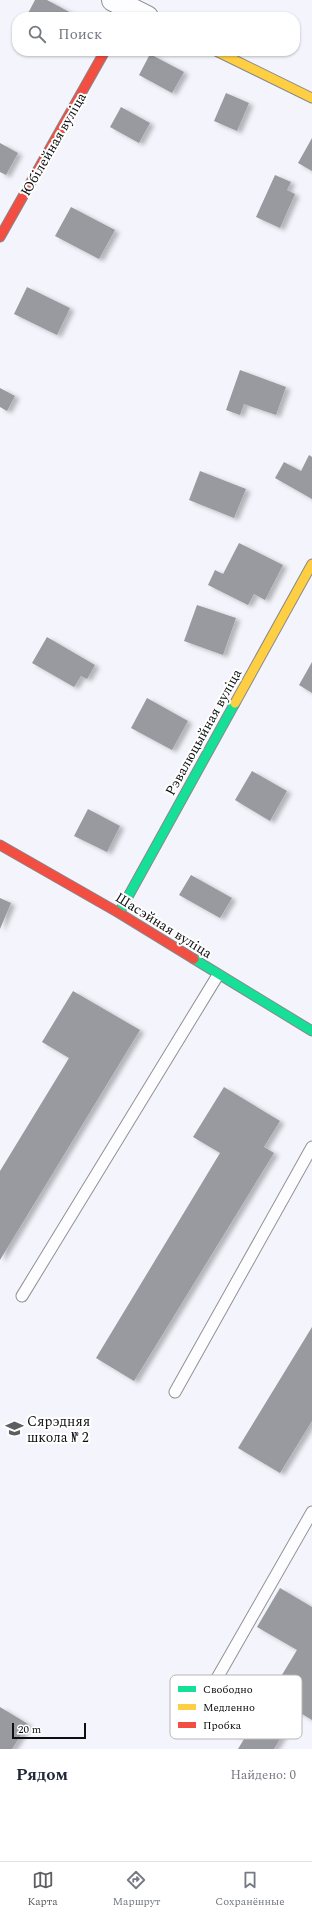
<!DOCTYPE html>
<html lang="ru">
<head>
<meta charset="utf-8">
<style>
	body { margin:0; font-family:Spectral,serif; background:#f6f6f7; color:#1f2937 }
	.scale { position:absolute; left:12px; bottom:10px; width:74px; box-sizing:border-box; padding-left:4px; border:2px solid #0e0e0e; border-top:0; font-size:11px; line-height:14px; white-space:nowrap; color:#0e0e0e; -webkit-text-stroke:3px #fff; paint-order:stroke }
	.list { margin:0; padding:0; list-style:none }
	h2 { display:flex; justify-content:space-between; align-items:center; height:52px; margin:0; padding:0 16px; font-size:17px }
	h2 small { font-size:13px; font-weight:400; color:#747a83 }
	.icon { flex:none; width:22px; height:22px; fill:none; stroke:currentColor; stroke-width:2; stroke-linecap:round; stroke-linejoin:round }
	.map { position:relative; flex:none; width:312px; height:1749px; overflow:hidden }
	.search { position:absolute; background:#fff; box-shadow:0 1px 3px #0004; left:12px; right:12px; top:12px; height:44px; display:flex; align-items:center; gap:10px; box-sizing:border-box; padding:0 14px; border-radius:16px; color:#747a83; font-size:15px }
	.sheet { height:112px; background:#fff }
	nav { display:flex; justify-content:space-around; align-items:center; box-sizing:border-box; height:56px; border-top:1px solid #e0e1e3; background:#fff; font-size:11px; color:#747a83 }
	nav a { display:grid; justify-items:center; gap:2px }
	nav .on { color:#5e5e61 }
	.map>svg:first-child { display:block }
	.building { fill:#999a9f; filter:url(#shadow) }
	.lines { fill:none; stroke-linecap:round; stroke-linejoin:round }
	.lane-casing { stroke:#929295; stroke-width:13 }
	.street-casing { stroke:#929295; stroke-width:24 }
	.fast-casing { stroke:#88888c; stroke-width:11 }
	.slow-casing { stroke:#88888c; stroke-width:11 }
	.jam-casing { stroke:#88888c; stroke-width:11 }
	.lane { stroke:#fdfdff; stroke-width:11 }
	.street { stroke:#fdfdff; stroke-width:22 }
	.fast { stroke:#16e098; stroke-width:9 }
	.slow { stroke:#ffcf43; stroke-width:9 }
	.jam { stroke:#f24e42; stroke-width:9 }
	.labels { text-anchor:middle; stroke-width:4; stroke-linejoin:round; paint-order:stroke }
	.street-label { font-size:14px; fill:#0e0e0e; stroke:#fff }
	.poi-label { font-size:14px; fill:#0e0e0e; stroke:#fff; text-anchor:start }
	.key { fill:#fff; stroke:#b7b7b7; stroke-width:1 }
	.key-label { font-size:11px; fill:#0e0e0e }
</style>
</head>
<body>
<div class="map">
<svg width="312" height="1749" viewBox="0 0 312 1749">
	<defs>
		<filter id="shadow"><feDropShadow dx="4.5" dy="2.5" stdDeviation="2" flood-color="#0004"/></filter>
	</defs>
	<rect width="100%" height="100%" fill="#f4f4fc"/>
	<path class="building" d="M35,0h12l28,15 -1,2h-48z
		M150,54l34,18 -12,21 -33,-18z
		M226,93l23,10 -12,28 -23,-10z
		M121,107l29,16 -11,20 -29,-16z
		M312,138v33l-14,-8z
		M0,143l18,10 -12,22 -6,-3z
		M275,175l16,7 -4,8 8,4 -15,34 -24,-11z
		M71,207l44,23 -16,29 -44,-23z
		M27,287l43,21 -13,27 -43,-21z
		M240,370l46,17 -10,28 -32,-11 -4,11 -14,-5z
		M0,388l15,8 -8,15 -7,-4z
		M309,455l3,2v42l-37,-21 9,-16 17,9z
		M200,471l46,18 -12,29 -45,-18z
		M239,543l44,22 -18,35 -11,-6 -6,11 -40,-20 7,-15 8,4z
		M197,605l39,13 -13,37 -39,-14z
		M47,637l48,28 -8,14 -6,-3 -7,11 -42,-24z
		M312,662v31l-13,-8z
		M147,698l41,23 -16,29 -41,-22z
		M252,771l35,20 -17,30 -35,-21z
		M88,809l32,17 -13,26 -33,-16z
		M191,875l41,23 -12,20 -41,-23z
		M0,898l11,5 -11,26z
		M73,991l67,39 -140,230v-89l69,-113 -27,-16z
		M224,1087l56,34 -16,26 10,6 -140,228 -38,-23 124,-205 -27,-16z
		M312,1327v94l-32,52 -42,-25z
		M280,1588l32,19v113l-15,-9 -23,38h-36l6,-10 -39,-24 24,-40 39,23 29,-48 -40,-23z
		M0,1707l28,17 -16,25h-12z"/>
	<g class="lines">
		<defs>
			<path id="lane" d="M22,1296l196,-321
				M175,1392l137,-245
				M196,1715l116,-203"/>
			<path id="street" d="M113,0l34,17"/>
			<path id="fast" d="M119,913l116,-210
				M194,959l118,72"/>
			<path id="slow" d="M216,51l96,47
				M235,703l77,-139"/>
			<path id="jam" d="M0,237l105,-186
				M0,845l119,68 75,46"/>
		</defs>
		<use href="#lane" class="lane-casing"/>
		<use href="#street" class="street-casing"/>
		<use href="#fast" class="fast-casing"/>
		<use href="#slow" class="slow-casing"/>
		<use href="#jam" class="jam-casing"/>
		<use href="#lane" class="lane"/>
		<use href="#street" class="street"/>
		<use href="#fast" class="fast"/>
		<use href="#slow" class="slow"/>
		<use href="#jam" class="jam"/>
	</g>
	<defs>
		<symbol id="school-bare" viewBox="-9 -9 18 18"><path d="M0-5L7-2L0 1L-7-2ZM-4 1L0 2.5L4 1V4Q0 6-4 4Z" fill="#5e5e61" stroke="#fff" stroke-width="2.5" paint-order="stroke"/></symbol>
	</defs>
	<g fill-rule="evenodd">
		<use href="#school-bare" x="2" y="1416" width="25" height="25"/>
	</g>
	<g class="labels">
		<g class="street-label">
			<text transform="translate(53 144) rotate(-60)" y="5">Юбілейная вуліца</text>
			<text transform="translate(203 732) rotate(-61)" y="5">Рэвалюцыйная вуліца</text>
			<text transform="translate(164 925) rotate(32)" y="5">Шасэйная вуліца</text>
		</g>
		<g class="poi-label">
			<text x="27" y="1426">Сярэдняя<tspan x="27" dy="16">школа № 2</tspan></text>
		</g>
	</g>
	<rect x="170" y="1675" width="132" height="64" rx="6" class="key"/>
	<rect x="178" y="1686" width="18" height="6" fill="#16e098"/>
	<rect x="178" y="1704" width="18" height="6" fill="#ffcf43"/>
	<rect x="178" y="1722" width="18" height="6" fill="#f24e42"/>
	<g class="key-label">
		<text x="203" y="1693">Свободно</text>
		<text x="203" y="1711">Медленно</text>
		<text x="203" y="1729">Пробка</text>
	</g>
</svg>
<div class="scale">20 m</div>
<div class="search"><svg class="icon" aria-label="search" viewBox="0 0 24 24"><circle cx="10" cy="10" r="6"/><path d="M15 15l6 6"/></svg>Поиск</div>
</div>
<section class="sheet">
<h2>Рядом<small>Найдено: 0</small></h2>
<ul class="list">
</ul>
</section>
<nav>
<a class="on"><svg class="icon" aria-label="map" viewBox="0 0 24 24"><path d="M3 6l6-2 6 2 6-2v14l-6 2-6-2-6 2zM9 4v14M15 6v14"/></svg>Карта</a>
<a><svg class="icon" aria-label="directions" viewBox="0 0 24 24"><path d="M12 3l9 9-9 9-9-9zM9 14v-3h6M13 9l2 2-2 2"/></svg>Маршрут</a>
<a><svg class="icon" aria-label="saved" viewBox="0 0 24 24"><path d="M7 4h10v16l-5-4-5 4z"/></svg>Сохранённые</a>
</nav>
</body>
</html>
